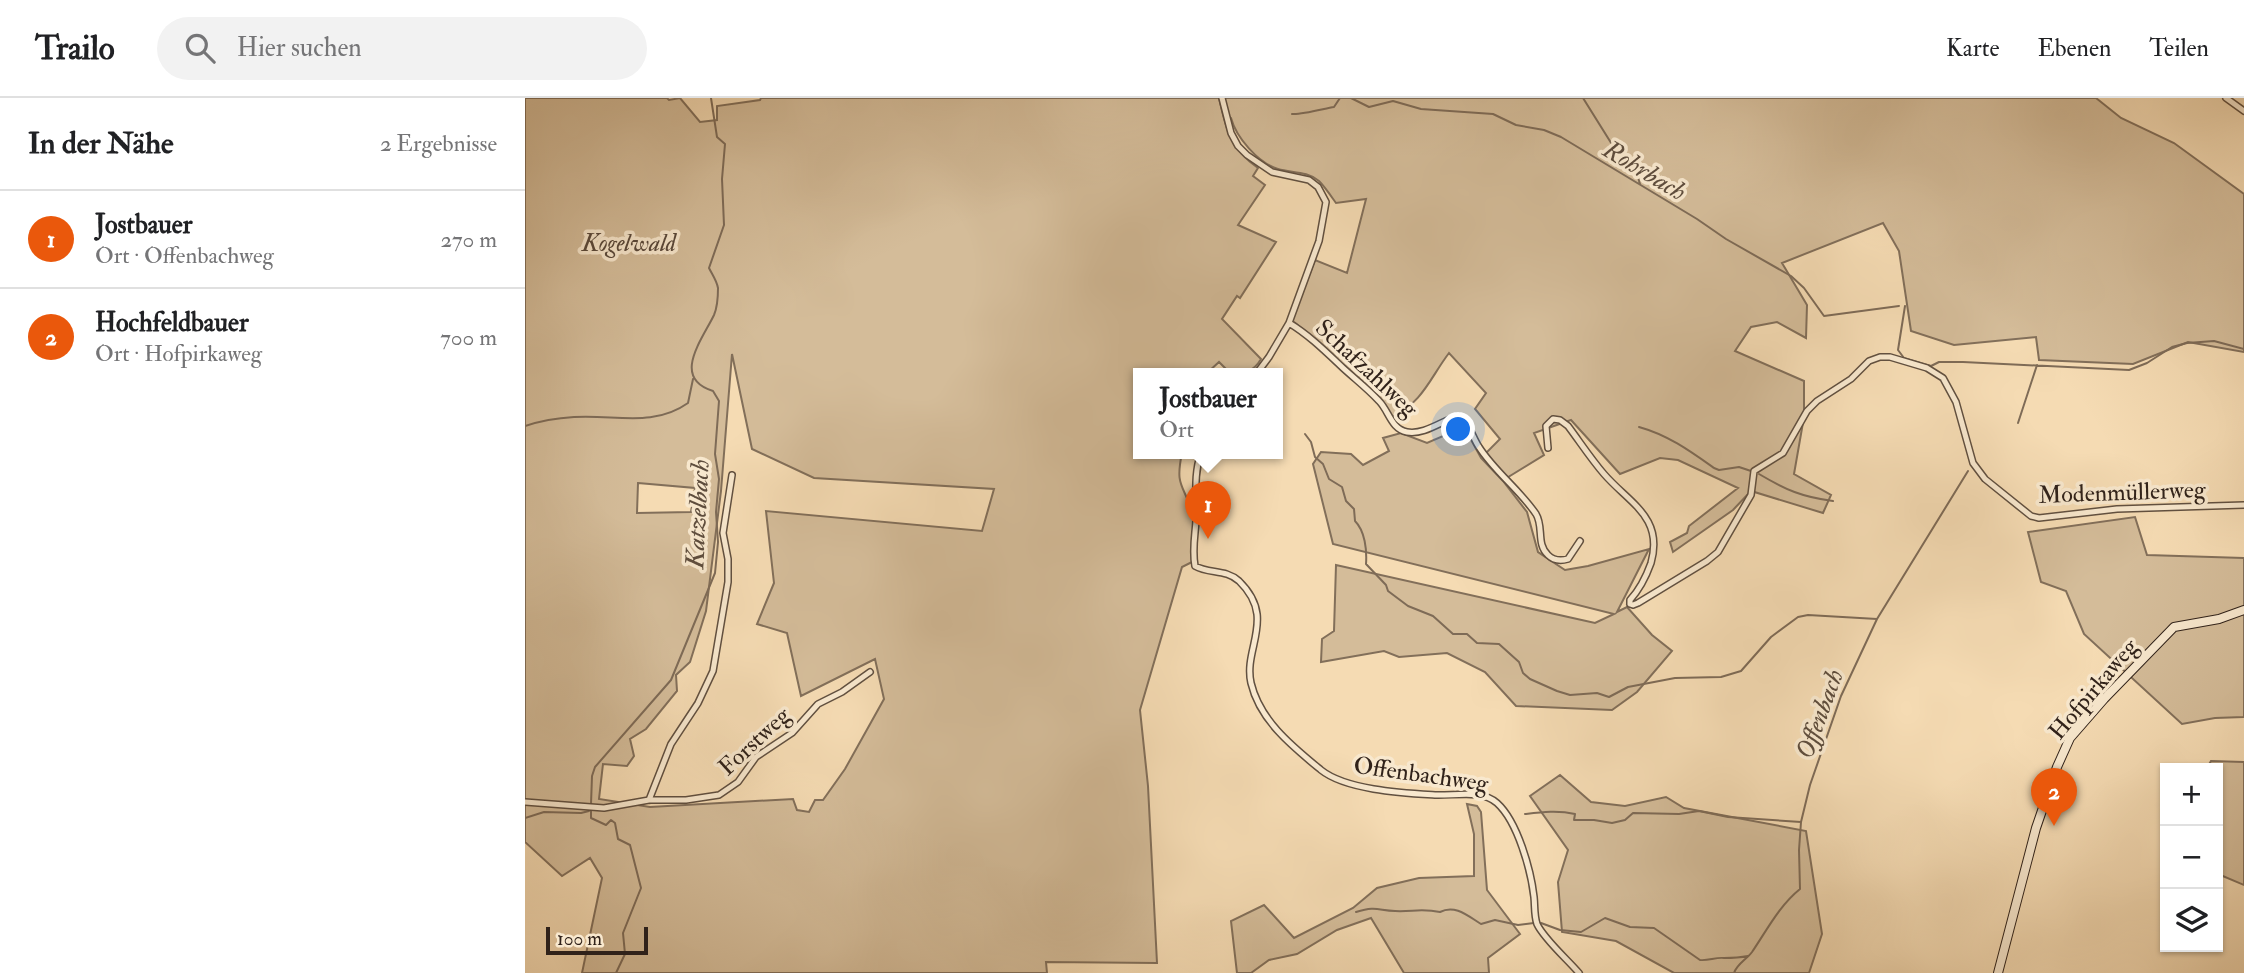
<!DOCTYPE html>
<html lang="de">
<head>
<meta charset="utf-8">
<style>
	body { margin:0; font-family:"IM FELL Double Pica",serif; background:#f2f2f2; color:#202124 }
	.controls { position:absolute; right:21px; bottom:21px; display:grid; overflow:hidden; border-radius:0px; box-shadow:0 2px 5px #0004 }
	.controls button { width:63px; height:63px; display:grid; place-items:center; padding:0; border:0; border-bottom:2px solid #e0e0e0; background:#fff; color:#202124; font:35px sans-serif }
	.scale { position:absolute; left:21px; bottom:18px; width:102px; box-sizing:border-box; padding-left:7px; border:4px solid #30221a; border-top:0; font-size:19px; line-height:24px; white-space:nowrap; color:#30221a; -webkit-text-stroke:5px #f8e8ce; paint-order:stroke }
	.you { position:absolute; left:934px; top:332px; width:24px; height:24px; margin:-18px; border:5px solid #fff; border-radius:50%; background:#1a73e8; box-shadow:0 0 0 10px #1a73e833 }
	.badge { display:grid; place-items:center; width:46px; height:46px; border-radius:50%; background:#ea580c; color:#fff; font-size:23px; font-weight:700 }
	.pin { position:absolute; translate:-50% -58px; filter:drop-shadow(0 2px 4px #0008) }
	.pin::after { content:''; position:absolute; top:37px; width:24px; height:21px; background:inherit; clip-path:polygon(0 0,100% 0,50% 100%) }
	.popup { position:absolute; left:608px; top:270px; width:150px; height:91px; box-sizing:border-box; display:grid; place-content:center; border-radius:0px; background:#fff; filter:drop-shadow(0 2px 5px #0005); font-size:23px; white-space:nowrap; color:#757577 }
	.popup b { font-size:26px; color:#202124 }
	.popup::after { content:''; position:absolute; left:50%; top:100%; margin-left:-14px; border:14px solid transparent; border-top-color:#fff }
	.list { margin:0; padding:0; list-style:none }
	h2 { display:flex; justify-content:space-between; align-items:center; height:91px; margin:0; padding:0 28px; font-size:30px }
	h2 small { font-size:23px; font-weight:400; color:#757577 }
	.list li { display:grid; grid-template-columns:46px 1fr auto; gap:21px; align-items:center; box-sizing:border-box; height:98px; padding:0 28px; border-top:2px solid #e0e0e0 }
	.list b { display:block; font-size:26px; white-space:nowrap }
	.list p { margin:0; font-size:23px; white-space:nowrap; color:#757577 }
	.list em { font-size:23px; font-style:normal; color:#757577 }
	.icon { flex:none; width:38px; height:38px; fill:none; stroke:currentColor; stroke-width:2; stroke-linecap:round; stroke-linejoin:round }
	.map { position:relative; flex:none; width:1719px; height:875px; overflow:hidden }
	header { display:flex; align-items:center; gap:42px; box-sizing:border-box; height:98px; padding:0 35px; background:#fff; border-bottom:2px solid #e0e0e0 }
	header strong { font-size:33px }
	nav { display:flex; gap:38px; margin-inline-start:auto; font-size:24px }
	.search { width:490px; height:63px; background:#f2f2f2; display:flex; align-items:center; gap:18px; box-sizing:border-box; padding:0 24px; border-radius:38px; color:#757577; font-size:26px }
	main { display:flex }
	aside { flex:1; background:#fff }
	.map>svg:first-child { display:block }
	.green { fill:#d4bc99; stroke:#826f5a; stroke-width:2; fill-rule:evenodd }
	.lines { fill:none; stroke-linecap:round; stroke-linejoin:round }
	.stream { stroke:#7e6b57; stroke-width:2 }
	.street-casing { stroke:#615040; stroke-width:8 }
	.secondary-casing { stroke:#30221a; stroke-width:10 }
	.street { stroke:#f8e8ce; stroke-width:5 }
	.secondary { stroke:#f8e8ce; stroke-width:8 }
	.labels { text-anchor:middle; stroke-width:7; stroke-linejoin:round; paint-order:stroke }
	.park-label { font-size:24px; font-style:italic; fill:#59483a; stroke:#f8e8ce }
	.street-label { font-size:24px; fill:#30221a; stroke:#f8e8ce }
	.water-label { font-size:26px; font-style:italic; fill:#5e4d3d; stroke:#f8e8ce }
</style>
</head>
<body>
<header>
<strong>Trailo</strong>
<div class="search"><svg class="icon" aria-label="search" viewBox="0 0 24 24"><circle cx="10" cy="10" r="6"/><path d="M15 15l6 6"/></svg>Hier suchen</div>
<nav><a>Karte</a><a>Ebenen</a><a>Teilen</a></nav>
</header>
<main>
<aside>
<h2>In der Nähe<small>2 Ergebnisse</small></h2>
<ul class="list">
<li><span class="badge">1</span><div><b>Jostbauer</b><p>Ort · Offenbachweg</p></div><em>270 m</em></li>
<li><span class="badge">2</span><div><b>Hochfeldbauer</b><p>Ort · Hofpirkaweg</p></div><em>700 m</em></li>
</ul>
</aside>
<div class="map">
<svg width="1719" height="875" viewBox="0 0 1719 875">
	<rect width="100%" height="100%" fill="#f5dbb3"/>
	<filter id="stains"><feTurbulence type="fractalNoise" baseFrequency=".00286" numOctaves="4"/><feColorMatrix values="0 0 0 0 .2 0 0 0 0 .09 0 0 0 0 .02 0 0 0 .5 -.17"/></filter>
	<radialGradient id="worn" r=".72"><stop offset=".6" stop-color="#630" stop-opacity="0"/><stop offset="1" stop-color="#630" stop-opacity=".3"/></radialGradient>
	<path class="green" d="M0,0h142l2,2 11,-2 20,24 17,-2v-14l43,-6 1,-2h458c7,32 11,50 39,70l-5,8 12,9 -27,40 38,17 -36,56 -3,-2 -15,23 39,40c-8,14 -17,14 -31,14l-11,-11 -12,11h-69v80h44c-7,33 1,31 10,58 5,15 1,35 0,51l-10,5 -42,143 8,76 9,177 -111,-1 1,11h-465l20,-95 -12,-20 -28,18 -37,-34zM207,256l20,95 62,29 180,11 -12,42 -216,-20 8,72 -17,41 30,9 14,63 74,-37 9,40 -39,70 -22,31h-8l-6,12 -12,-2 -4,-11 -143,8 -51,-8 4,-35 24,2 7,-10 -4,-17 16,-10 31,-38 -1,-16 14,-13 16,-51 15,-120zM113,385l57,5 -4,24 -54,1z
		M699,0h872l25,20 53,25 70,51v158l-56,-10 -55,22 -94,-4 -3,-23 -82,8 -43,-14 -12,-80 -16,-28 -101,40 25,42 -1,33 -29,-16 -26,5 -16,24 69,30v36l-10,57 37,21 -8,18 -72,-22 -18,19 -60,42 -3,-10 17,-9 2,-7 49,-38 -60,-28 -18,-2 -40,16 -49,-54 -37,13 10,22 -39,24 -20,-25 15,-15 -25,-30 11,-16 -37,-40c-19,25 -26,49 -57,64l-78,-79 -20,-16 -2,-2 23,-60 32,13 19,-74 -30,4c-5,-7 -11,-16 -17,-22 -12,-10 -27,-8 -41,-12 -20,-6 -42,-32 -47,-51l-4,-1z
		M939,329l17,31 22,23 24,31 11,40 27,18 23,-4 61,-17 -32,63 10,-5 25,28 20,16 -35,41 -25,18 -96,-4 -31,-34 -38,-19 -48,4 -15,-6 -63,11 1,-23 12,-8 2,-66 259,58 19,-9 -281,-70 -20,-80 8,-12 30,2 12,11 26,-14 -6,-13 18,-5 26,10z
		M1610,419l12,38 97,3v159l-29,1 -33,6 -98,-90 -18,-43 -25,-9 -13,-50z
		M1686,663l33,1v123l-26,-11v-106h-11z
		M1035,677l31,27 34,4 41,-9 18,11 122,23 16,103 -13,39h-135l-58,-32 -54,-9 -4,-50 10,-32 -38,-54z
		M942,706l10,2 4,6 6,78 33,44 -32,24 1,15h-85l-33,-55 -34,12 -40,24 -28,6 -18,13h-14l-6,-52 33,-16 30,33 59,-30 24,-20 42,-10 55,-2v-42z"/>
	<g class="lines">
		<path class="stream" d="M826,0l18,9 24,-6 28,8 72,5 23,11 28,5 17,7 136,82 29,20 65,37 13,12 20,28 75,-10
			M1058,0l35,56 19,20 3,10
			M767,16c9,1 31,-5 42,-7l6,-9
			M1380,208l-7,44 6,8 27,8 8,-4h24l166,8 18,-7 25,-16 15,-4 27,-2 30,8
			M1493,325l19,-58
			M0,328c15,-5 33,-8 49,-9 40,-3 79,11 114,-14l5,-24
			M1114,329c29,8 51,24 75,41l5,2 20,-3 12,4
			M780,336l6,8 4,15 8,7 6,15 13,8 4,14 8,8 1,12c10,10 12,29 11,43l20,21 2,6 20,15 25,10 20,18h14l10,9 22,1 20,18 4,11 7,6 27,12 13,4 27,-2 12,4 19,-10 47,-9 46,-1 20,-6 30,-34 27,-20 10,-2 69,4
			M1234,376c27,16 43,23 74,27
			M66,706l1,-28 3,-9 76,-87 44,-107 3,-31 -2,-30 3,-33 -4,-25 4,-53 -6,-10c-42,-13 -11,-51 1,-76 3,-7 4,-20 4,-27 -1,-7 -6,-14 -9,-20l15,-43 -2,-46 3,-35 -8,-7 -6,-39
			M66,711v9l15,7 5,-5 4,3 3,16 12,6 11,43 -18,45 2,21 -9,19
			M1000,716c17,-2 33,-4 50,0l-1,6h20l18,3 13,-3 8,-7 46,1 20,-3 29,6 73,5
			M0,720l19,-6 37,1 8,-2
			M831,814c20,-6 21,-2 39,-1 17,1 26,-3 45,1 15,-8 28,4 41,12l14,-4 23,5 16,-2
			M1016,825l19,7 21,2 24,-14 25,9 24,1 46,32c8,1 16,-3 24,-2 10,0 14,0 24,-2
			M1209,875c3,-9 12,-13 18,-21 15,-22 27,-46 48,-63l-1,-39 2,-28 9,-37 31,-89 36,-77 91,-148"/>
		<defs>
			<path id="street" d="M697,0l9,35 7,13 9,9 25,17 37,8 9,7 8,15 -7,39 -30,82 -20,34 -12,16
				M1701,0l18,13
				M764,225c20,12 37,29 54,45 12,11 25,21 36,33 10,10 12,28 28,31 18,3 34,-11 51,-16 12,7 14,21 21,31 16,25 41,43 57,67 8,13 0,30 12,41 6,6 13,6 20,4l12,-18
				M1023,350l-2,-22 7,-7 7,1 8,6c12,16 23,33 36,48 25,29 60,43 47,89 -5,14 -11,26 -21,37v4
				M676,355c-8,23 -4,44 -5,68 -1,15 -4,29 -1,45 14,8 31,3 44,15 38,37 4,67 12,102 9,38 42,64 70,87 25,20 82,23 114,25 19,1 47,-6 62,8 21,19 34,68 37,94 1,9 0,18 3,27 7,15 30,35 42,49
				M1105,506l3,1 5,-2 69,-42 11,-9 33,-57 3,-24 29,-18 24,-42 10,-10 34,-22 18,-18 11,-4h10l37,11 16,10 13,24 17,61 12,16 46,37 8,2 78,-9 127,-4
				M124,702l22,-56 27,-41 15,-32 15,-89v-23l-5,-26 9,-58
				M0,704l79,6 45,-8h37l33,-5 19,-13 18,-25 36,-24 26,-29 24,-12 28,-20"/>
			<path id="secondary" d="M1473,875l38,-145 21,-61 13,-29 34,-39 70,-72 45,-8 25,-9"/>
		</defs>
		<use href="#street" class="street-casing"/>
		<use href="#secondary" class="secondary-casing"/>
		<use href="#street" class="street"/>
		<use href="#secondary" class="secondary"/>
	</g>
	<g class="labels">
		<g class="park-label">
			<text x="104" y="153">Kogelwald</text>
		</g>
		<g class="street-label">
			<text transform="translate(842 270) rotate(43)" y="8">Schafzahlweg</text>
			<text transform="translate(1597 394) rotate(-2)" y="8">Modenmüllerweg</text>
			<text transform="translate(1568 591) rotate(-50)" y="8">Hofpirkaweg</text>
			<text transform="translate(229 643) rotate(-43)" y="8">Forstweg</text>
			<text transform="translate(896 676) rotate(8)" y="8">Offenbachweg</text>
		</g>
		<g class="water-label">
			<text transform="translate(1120 72) rotate(31)" y="9">Rohrbach</text>
			<text transform="translate(172 416) rotate(-87)" y="9">Katzelbach</text>
			<text transform="translate(1294 616) rotate(-70)" y="9">Offenbach</text>
		</g>
	</g>
	<rect width="100%" height="100%" filter="url(#stains)"/>
	<rect width="100%" height="100%" fill="url(#worn)"/>
</svg>
<div class="controls">
<button>+</button>
<button>−</button>
<button><svg class="icon" aria-label="layers" viewBox="0 0 24 24"><path d="M12 4l9 5-9 5-9-5zM3 14l9 5 9-5"/></svg></button>
</div>
<div class="scale">100 m</div>
<div class="you"></div>
<div class="pin badge" style="left:683px;top:441px">1</div>
<div class="popup"><b>Jostbauer</b>Ort</div>
<div class="pin badge" style="left:1529px;top:728px">2</div>
</div>
</main>
</body>
</html>
